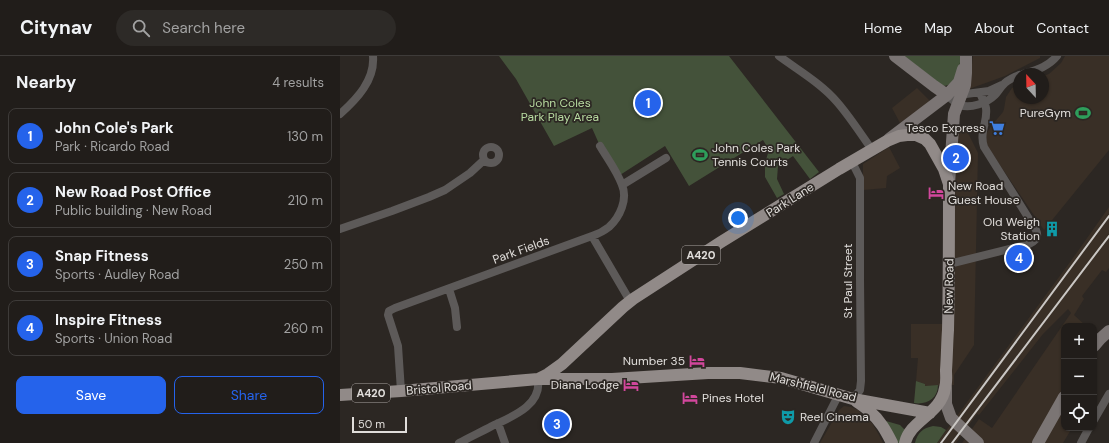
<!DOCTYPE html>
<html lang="en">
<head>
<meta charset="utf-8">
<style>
	body { margin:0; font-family:"DM Sans",sans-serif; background:#2d2a27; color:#f1f3f6 }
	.controls { position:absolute; right:12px; bottom:12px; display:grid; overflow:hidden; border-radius:8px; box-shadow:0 1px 3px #0004 }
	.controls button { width:36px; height:36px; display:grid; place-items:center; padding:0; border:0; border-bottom:1px solid #3e3b39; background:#211d1a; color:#f1f3f6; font:20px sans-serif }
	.compass { position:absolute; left:673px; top:12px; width:36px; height:36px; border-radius:50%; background:#211d1a; box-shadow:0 1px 3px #0004; rotate:338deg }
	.scale { position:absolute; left:12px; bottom:10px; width:55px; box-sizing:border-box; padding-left:4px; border:2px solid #e0ddda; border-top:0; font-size:11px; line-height:14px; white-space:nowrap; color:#e0ddda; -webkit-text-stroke:3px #2c2723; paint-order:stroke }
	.you { position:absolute; left:398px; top:162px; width:14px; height:14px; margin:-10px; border:3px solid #fff; border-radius:50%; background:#1a73e8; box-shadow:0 0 0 6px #1a73e833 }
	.badge { display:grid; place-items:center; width:26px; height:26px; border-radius:50%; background:#2563eb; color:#fff; font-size:13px; font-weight:700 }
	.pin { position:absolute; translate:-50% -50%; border:2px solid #fff; box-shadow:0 1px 4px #0006 }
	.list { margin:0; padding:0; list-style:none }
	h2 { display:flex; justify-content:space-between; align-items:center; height:52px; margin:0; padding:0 16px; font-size:17px }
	h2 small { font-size:13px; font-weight:400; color:#a2a2a2 }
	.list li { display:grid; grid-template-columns:26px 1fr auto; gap:12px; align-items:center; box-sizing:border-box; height:56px; margin:0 8px 8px; padding:0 8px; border:1px solid #3e3b39; border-radius:8px }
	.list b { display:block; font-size:15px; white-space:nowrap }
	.list p { margin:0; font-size:13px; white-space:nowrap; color:#a2a2a2 }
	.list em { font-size:13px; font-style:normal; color:#a2a2a2 }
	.actions { display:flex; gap:8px; padding:12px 16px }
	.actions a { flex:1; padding:9px 0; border:1px solid #2563eb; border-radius:8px; text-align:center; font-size:14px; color:#2563eb }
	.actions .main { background:#2563eb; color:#fff }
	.icon { flex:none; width:22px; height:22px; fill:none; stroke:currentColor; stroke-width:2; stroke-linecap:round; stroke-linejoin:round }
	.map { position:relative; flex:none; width:769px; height:387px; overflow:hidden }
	header { display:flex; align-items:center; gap:24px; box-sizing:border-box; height:56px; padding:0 20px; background:#211d1a; border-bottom:1px solid #3e3b39 }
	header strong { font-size:19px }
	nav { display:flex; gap:22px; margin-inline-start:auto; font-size:14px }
	.search { width:280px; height:36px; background:#2d2a27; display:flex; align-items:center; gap:10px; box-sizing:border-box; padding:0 14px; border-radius:22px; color:#a2a2a2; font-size:15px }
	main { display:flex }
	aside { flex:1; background:#211d1a }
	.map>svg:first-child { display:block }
	.built { fill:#392f26 }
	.green { fill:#44523a }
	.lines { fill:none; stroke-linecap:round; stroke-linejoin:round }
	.street { stroke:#5d5a59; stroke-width:8 }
	.secondary { stroke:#7b7574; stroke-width:12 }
	.primary { stroke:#918a88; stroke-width:12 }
	.rail { stroke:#cac7c4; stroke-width:2 }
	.labels { text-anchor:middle; stroke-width:3.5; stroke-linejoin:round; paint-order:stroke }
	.shield { fill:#2c2723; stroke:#aaa6a3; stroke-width:1 }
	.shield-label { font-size:11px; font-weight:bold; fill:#e0ddda }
	.park-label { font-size:12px; fill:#b8dba1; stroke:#2c2723 }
	.poi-label { font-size:12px; fill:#e0ddda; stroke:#2c2723; text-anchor:end }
	.street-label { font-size:12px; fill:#e0ddda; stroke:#2c2723 }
</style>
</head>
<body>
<header>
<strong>Citynav</strong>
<div class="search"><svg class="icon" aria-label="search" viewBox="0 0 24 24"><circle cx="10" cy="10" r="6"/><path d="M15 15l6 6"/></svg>Search here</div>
<nav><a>Home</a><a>Map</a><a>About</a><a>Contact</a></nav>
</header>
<main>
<aside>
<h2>Nearby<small>4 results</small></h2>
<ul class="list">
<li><span class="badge">1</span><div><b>John Cole's Park</b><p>Park · Ricardo Road</p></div><em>130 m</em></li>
<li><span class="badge">2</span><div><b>New Road Post Office</b><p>Public building · New Road</p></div><em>210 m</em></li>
<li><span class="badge">3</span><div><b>Snap Fitness</b><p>Sports · Audley Road</p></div><em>250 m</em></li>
<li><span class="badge">4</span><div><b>Inspire Fitness</b><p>Sports · Union Road</p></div><em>260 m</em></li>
</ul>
<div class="actions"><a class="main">Save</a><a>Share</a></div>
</aside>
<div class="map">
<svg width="769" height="387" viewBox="0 0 769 387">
	<rect width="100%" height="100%" fill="#2c2723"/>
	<path class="built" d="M633,0h67v2l-35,18 -36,13z
		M725,0h44v94l-65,80 -57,-84 -1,-12 6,-9 11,-13 1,-3 2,-12 6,-9 7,-4v14h24v-22l6,-2 12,-11z
		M577,32l14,14 -31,21 -8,-15z
		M621,70l8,9 9,18 -4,192 -20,30v10l-29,1v-2l-9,-3 2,-23h-7v-34h42l3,-185z
		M549,91l11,21 -13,8 -1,12 -23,2v-26z
		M769,151v61l-3,4 -4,-2 -20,26 2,3 -10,16 12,11h-22v102h8l-9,15h-101l17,-24 13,9 79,-115 -3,-4 -25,25 -64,81 -2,-1 -21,29h-19l136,-185z
		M504,350l7,1 7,3 7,7 7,6 7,12 4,8h-63l19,-33z"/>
	<path class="green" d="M159,0h230l90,116 -9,7 -17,-23 -15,10 -1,13 7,15 -7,4 -12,-21v-14l4,-13 -6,-10 -74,46 -24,-40 -45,29 -20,-29 -8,-18 -38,18 -38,-67z
		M564,0h57c-2,12 -3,29 -18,30z
		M576,325l9,3v2l13,-1c0,14 -12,20 -24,18z
		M546,365l14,4 6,6 -5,12h-5z
		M593,370l8,1 5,3 -9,13h-22c2,-10 8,-15 18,-17z"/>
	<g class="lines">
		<path class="street" d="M439,0c19,14 43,28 58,46 13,15 24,32 35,48
			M683,18c13,-4 25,-7 34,-18
			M607,39c4,4 8,8 13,10 10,4 27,-2 35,-10 3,-3 5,-7 8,-10 4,-5 10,-7 16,-10
			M618,39l31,-4 13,-6
			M0,58c17,-15 35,-34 33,-58
			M143 99a8 8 0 1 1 16 0a8 8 0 1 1-16 0Z
			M512,106l8,16v101l1,102 -1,9 -7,9
			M282,129l44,-27
			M0,173l52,-18 37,-14 16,-7 25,-17 14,-13
			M252,180c6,-2 12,-5 17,-9 11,-10 19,-28 13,-42 -5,-14 -15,-27 -22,-39
			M609,208l80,-20c7,-3 10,-7 7,-14l-52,-83c-5,-15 4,-25 2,-39 -1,-5 -4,-10 -6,-15
			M109,233l6,19 2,19
			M61,335l-3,-45 -10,-31 1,-4 6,-3 197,-72 38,65
			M754,364l15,-26
			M158,367l7,20
			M119,387c11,-6 22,-11 33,-17 19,-9 50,-20 46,-47
			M474,387l25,-49
			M741,387l8,-15"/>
		<path class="secondary" d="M555,0l39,30 13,9
			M549,83l58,-44 12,-13 4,-13
			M609,128l5,-70 11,-29 1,-12v-17
			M754,290l6,-7 9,-8
			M606,332v16l5,14 27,25
			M698,387l26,-46"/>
		<path class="primary" d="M198,323l10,-5 14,-10 61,-57 10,-8 88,-57 118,-73 48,-28 12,-5 8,-1h9l9,4 5,5 14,25 5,15c0,49 0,98 -1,146 -1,14 -1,27 -2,40 0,6 1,12 -1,18 -4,26 -35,32 -40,55
			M0,339l61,-4 137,-12h74l96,-6h32l41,5 72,21 77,14
			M516,345c4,3 9,6 13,10 11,9 17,20 23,32"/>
		<path class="rail" d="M601,387l168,-227
			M612,387l157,-207"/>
	</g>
	<defs>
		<symbol id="stadium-bare" viewBox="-9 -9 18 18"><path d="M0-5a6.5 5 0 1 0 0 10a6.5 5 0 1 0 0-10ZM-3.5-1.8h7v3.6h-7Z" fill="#2e9e5b" stroke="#2c2723" stroke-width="2.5" paint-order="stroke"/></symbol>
		<symbol id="supermarket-bare" viewBox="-9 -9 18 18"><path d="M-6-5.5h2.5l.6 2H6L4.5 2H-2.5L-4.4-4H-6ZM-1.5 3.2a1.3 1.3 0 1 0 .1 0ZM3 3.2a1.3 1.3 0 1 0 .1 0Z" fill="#3f7fe0" stroke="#2c2723" stroke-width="2.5" paint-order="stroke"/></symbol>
		<symbol id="hotel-bare" viewBox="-9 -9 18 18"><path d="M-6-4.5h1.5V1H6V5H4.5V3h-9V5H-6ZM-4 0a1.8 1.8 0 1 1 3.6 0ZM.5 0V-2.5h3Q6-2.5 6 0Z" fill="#d1479c" stroke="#2c2723" stroke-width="2.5" paint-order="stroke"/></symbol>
		<symbol id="building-bare" viewBox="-9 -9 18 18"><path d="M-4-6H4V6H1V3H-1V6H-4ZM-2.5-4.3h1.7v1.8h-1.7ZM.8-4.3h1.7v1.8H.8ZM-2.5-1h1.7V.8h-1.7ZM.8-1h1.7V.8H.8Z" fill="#0f9aa8" stroke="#2c2723" stroke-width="2.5" paint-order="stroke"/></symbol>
		<symbol id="theatre-bare" viewBox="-9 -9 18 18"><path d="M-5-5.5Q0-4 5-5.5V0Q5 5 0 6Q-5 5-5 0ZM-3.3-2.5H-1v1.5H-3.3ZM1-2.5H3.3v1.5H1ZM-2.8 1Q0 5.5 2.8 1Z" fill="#0f9aa8" stroke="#2c2723" stroke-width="2.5" paint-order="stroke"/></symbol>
	</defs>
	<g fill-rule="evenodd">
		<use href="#stadium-bare" x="732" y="46" width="22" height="22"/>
		<use href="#supermarket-bare" x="646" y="61" width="22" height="22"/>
		<use href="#stadium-bare" x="349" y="88" width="22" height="22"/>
		<use href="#hotel-bare" x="585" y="126" width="22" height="22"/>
		<use href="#building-bare" x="701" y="162" width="22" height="22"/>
		<use href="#hotel-bare" x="346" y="294" width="22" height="22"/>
		<use href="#hotel-bare" x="280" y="318" width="22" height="22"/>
		<use href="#hotel-bare" x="339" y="331" width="22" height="22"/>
		<use href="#theatre-bare" x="437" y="350" width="22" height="22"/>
	</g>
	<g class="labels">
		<g class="shield">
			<rect x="342" y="190" width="38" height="18" rx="3"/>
			<rect x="12" y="328" width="38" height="18" rx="3"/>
		</g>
		<g class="shield-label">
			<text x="361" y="203">A420</text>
			<text x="31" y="341">A420</text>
		</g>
		<g class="park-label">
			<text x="220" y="51">John Coles<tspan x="220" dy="14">Park Play Area</tspan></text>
		</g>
		<g class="poi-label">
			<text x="731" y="61">PureGym</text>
			<text x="645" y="76">Tesco Express</text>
			<text x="372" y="96" text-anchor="start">John Coles Park<tspan x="372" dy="14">Tennis Courts</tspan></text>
			<text x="608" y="134" text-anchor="start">New Road<tspan x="608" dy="14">Guest House</tspan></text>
			<text x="700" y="170">Old Weigh<tspan x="700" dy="14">Station</tspan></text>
			<text x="345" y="309">Number 35</text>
			<text x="279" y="333">Diana Lodge</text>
			<text x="362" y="346" text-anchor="start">Pines Hotel</text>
			<text x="460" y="365" text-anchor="start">Reel Cinema</text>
		</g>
		<g class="street-label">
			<text transform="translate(450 144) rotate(-32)" y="4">Park Lane</text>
			<text transform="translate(181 194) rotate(-20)" y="4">Park Fields</text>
			<text transform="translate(508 225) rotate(-90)" y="4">St Paul Street</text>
			<text transform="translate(609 230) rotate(-89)" y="4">New Road</text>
			<text transform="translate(473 331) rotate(14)" y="4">Marshfield Road</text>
			<text transform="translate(99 332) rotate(-5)" y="4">Bristol Road</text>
		</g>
	</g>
</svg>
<div class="controls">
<button>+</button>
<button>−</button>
<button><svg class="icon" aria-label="locate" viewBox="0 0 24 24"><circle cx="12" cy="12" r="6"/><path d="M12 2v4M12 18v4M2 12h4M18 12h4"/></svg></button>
</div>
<svg class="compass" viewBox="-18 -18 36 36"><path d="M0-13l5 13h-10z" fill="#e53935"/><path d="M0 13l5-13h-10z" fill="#a2a2a2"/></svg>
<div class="scale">50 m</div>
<div class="you"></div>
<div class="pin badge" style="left:308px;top:47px">1</div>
<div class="pin badge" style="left:616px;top:102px">2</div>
<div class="pin badge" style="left:217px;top:368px">3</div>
<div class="pin badge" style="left:679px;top:202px">4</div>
</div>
</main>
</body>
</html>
